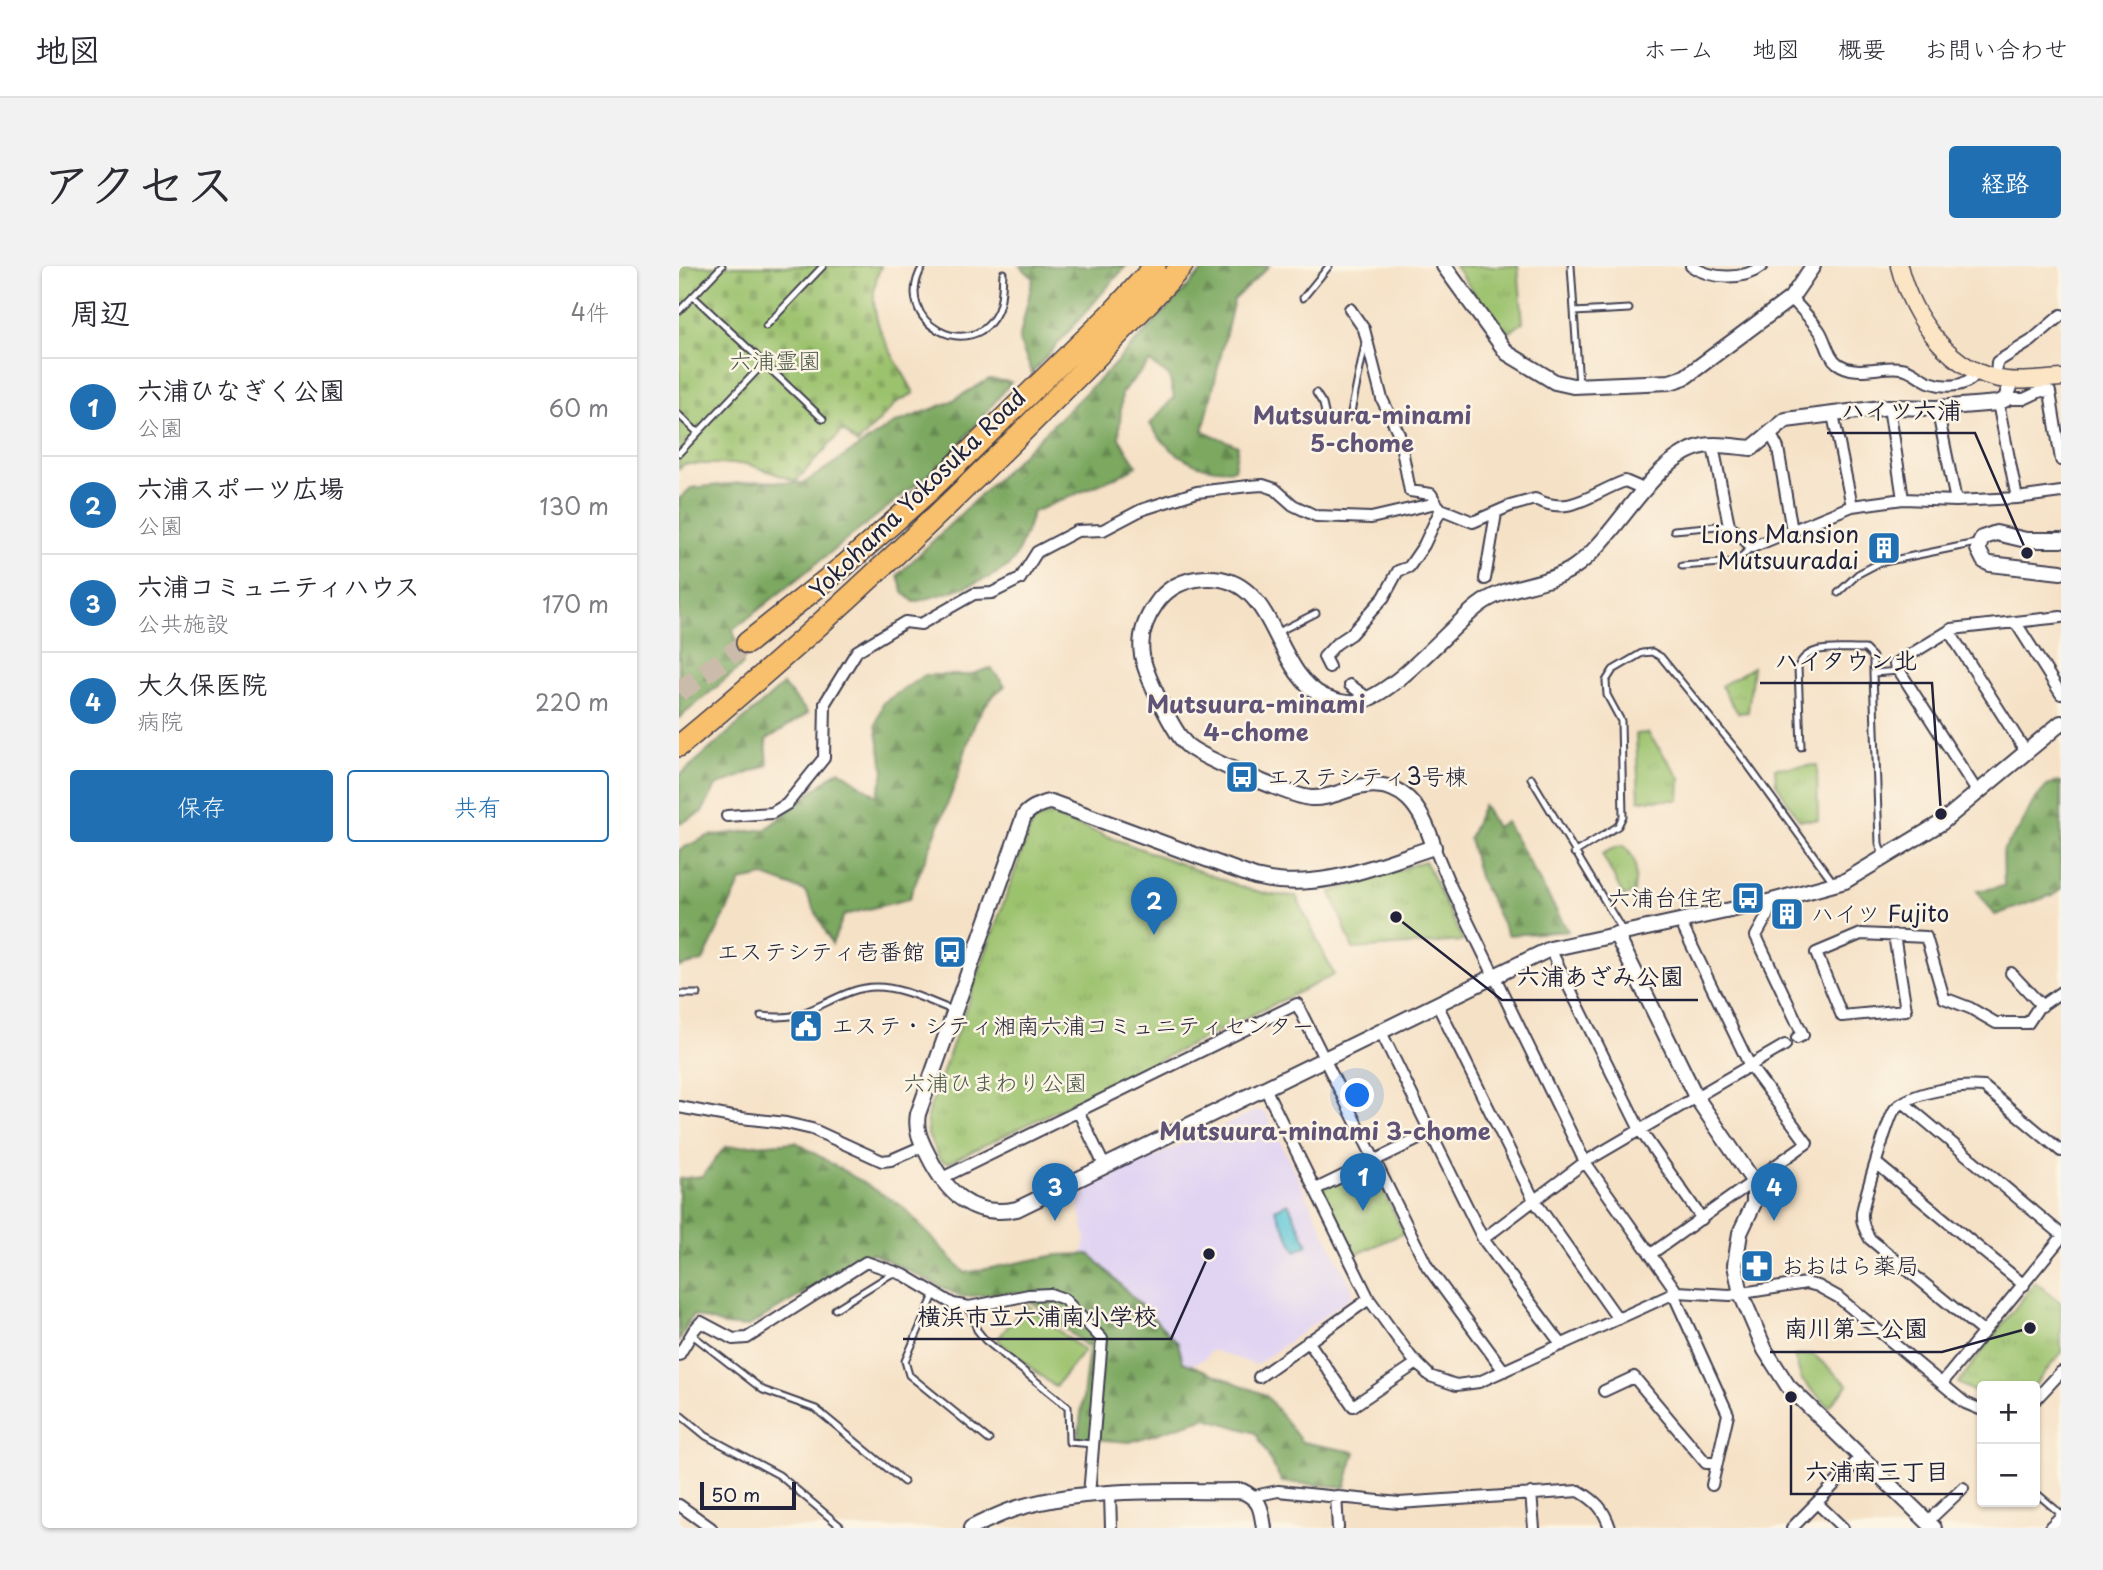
<!DOCTYPE html>
<html lang="ja">
<head>
<meta charset="utf-8">
<style>
	body { margin:0; font-family:"Playpen Sans","Klee One",sans-serif; background:#f2f2f3; color:#2b2b33 }
	.controls { position:absolute; right:21px; bottom:21px; display:grid; overflow:hidden; border-radius:7px; box-shadow:0 2px 5px #0004 }
	.controls button { width:63px; height:63px; display:grid; place-items:center; padding:0; border:0; border-bottom:2px solid #e1e1e2; background:#fff; color:#2b2b33; font:35px sans-serif }
	.scale { position:absolute; left:21px; bottom:18px; width:96px; box-sizing:border-box; padding-left:7px; border:4px solid #22223b; border-top:0; font-size:19px; line-height:24px; white-space:nowrap; color:#22223b; -webkit-text-stroke:5px #fcf5e5; paint-order:stroke }
	.you { position:absolute; left:679px; top:830px; width:24px; height:24px; margin:-18px; border:5px solid #fff; border-radius:50%; background:#1a73e8; box-shadow:0 0 0 10px #1a73e833 }
	.badge { display:grid; place-items:center; width:46px; height:46px; border-radius:50%; background:#1f6fb2; color:#fff; font-size:23px; font-weight:700 }
	.pin { position:absolute; translate:-50% -58px; filter:drop-shadow(0 2px 4px #0008) }
	.pin::after { content:''; position:absolute; top:37px; width:24px; height:21px; background:inherit; clip-path:polygon(0 0,100% 0,50% 100%) }
	.list { margin:0; padding:0; list-style:none }
	h2 { display:flex; justify-content:space-between; align-items:center; height:91px; margin:0; padding:0 28px; font-size:30px }
	h2 small { font-size:23px; font-weight:400; color:#7c7c81 }
	.list li { display:grid; grid-template-columns:46px 1fr auto; gap:21px; align-items:center; box-sizing:border-box; height:98px; padding:0 28px; border-top:2px solid #e1e1e2 }
	.list b { display:block; font-size:26px; white-space:nowrap }
	.list p { margin:0; font-size:23px; white-space:nowrap; color:#7c7c81 }
	.list em { font-size:23px; font-style:normal; color:#7c7c81 }
	.actions { display:flex; gap:14px; padding:21px 28px }
	.actions a { flex:1; padding:16px 0; border:2px solid #1f6fb2; border-radius:7px; text-align:center; font-size:24px; color:#1f6fb2 }
	.actions .main { background:#1f6fb2; color:#fff }
	.map { position:relative; flex:none; width:1382px; height:1262px; overflow:hidden; border-radius:7px }
	header { display:flex; align-items:center; gap:42px; box-sizing:border-box; height:98px; padding:0 35px; background:#fff; border-bottom:2px solid #e1e1e2 }
	header strong { font-size:33px }
	nav { display:flex; gap:38px; margin-inline-start:auto; font-size:24px }
	.intro { display:flex; align-items:center; justify-content:space-between; box-sizing:border-box; height:168px; padding:0 42px }
	h1 { margin:0; font-size:49px }
	.button { padding:18px 32px; border-radius:7px; background:#1f6fb2; color:#fff; font-size:24px; font-weight:700 }
	main { display:flex; gap:42px; padding:0 42px }
	aside { flex:1; background:#fff; border-radius:7px; box-shadow:0 2px 5px #0004 }
	.map>svg:first-child { display:block }
	.built { fill:#e1d4f3 }
	.green { fill:#9bc26d; stroke:#5e7254; stroke-width:2 }
	.forest { fill:url(#forest-firs); stroke:#4f654e; stroke-width:2 }
	.cemetery { fill:url(#cemetery-stones); stroke:#5e7254; stroke-width:2 }
	.park { fill:url(#park-tufts); stroke:#5e7254; stroke-width:2 }
	.water { fill:#5cc6d7; stroke:#3f7489; stroke-width:2 }
	.lines { fill:none; stroke-linecap:round; stroke-linejoin:round }
	.stream { stroke:#5cc6d7; stroke-width:3.5 }
	.motorway-tunnel { stroke:#cbbbaa; stroke-width:21; stroke-dasharray:21 10; stroke-linecap:butt }
	.service-casing { stroke:#423f50; stroke-width:9 }
	.minor-casing { stroke:#423f50; stroke-width:14 }
	.tertiary-casing { stroke:#423f50; stroke-width:18 }
	.secondary-casing { stroke:#423f50; stroke-width:19 }
	.motorway-casing { stroke:#423f50; stroke-width:24 }
	.service { stroke:#fff; stroke-width:5 }
	.minor { stroke:#fff; stroke-width:10 }
	.tertiary { stroke:#fff; stroke-width:14 }
	.secondary { stroke:#fce5c4; stroke-width:16 }
	.motorway { stroke:#f8bf6c; stroke-width:21 }
	.labels { text-anchor:middle; stroke-width:5; stroke-linejoin:round; paint-order:stroke }
	.park-label { font-size:23px; fill:#4c5a4c; stroke:#fcf5e5 }
	.street-label { font-size:23px; fill:#22223b; stroke:#fcf5e5 }
	.poi-label { font-size:23px; fill:#22223b; stroke:#fcf5e5; text-anchor:start }
	.neighbourhood-label { font-size:24px; font-weight:bold; fill:#5f5377; stroke:#fcf5e5 }
	.leader { fill:none; stroke:#22223b; stroke-width:2.5 }
	.callout-dot { fill:#22223b; stroke:#fcf5e5; stroke-width:2.5 }
	.callout-label { font-size:24px; text-anchor:middle; font-weight:bold; fill:#22223b; stroke:#fcf5e5; stroke-width:5; stroke-linejoin:round; paint-order:stroke }
</style>
</head>
<body>
<header>
<strong>地図</strong>
<nav><a>ホーム</a><a>地図</a><a>概要</a><a>お問い合わせ</a></nav>
</header>
<div class="intro"><h1>アクセス</h1><a class="button">経路</a></div>
<main>
<aside>
<h2>周辺<small>4件</small></h2>
<ul class="list">
<li><span class="badge">1</span><div><b>六浦ひなぎく公園</b><p>公園</p></div><em>60 m</em></li>
<li><span class="badge">2</span><div><b>六浦スポーツ広場</b><p>公園</p></div><em>130 m</em></li>
<li><span class="badge">3</span><div><b>六浦コミュニティハウス</b><p>公共施設</p></div><em>170 m</em></li>
<li><span class="badge">4</span><div><b>大久保医院</b><p>病院</p></div><em>220 m</em></li>
</ul>
<div class="actions"><a class="main">保存</a><a>共有</a></div>
</aside>
<div class="map">
<svg width="1382" height="1262" viewBox="0 0 1382 1262">
	<defs>
		<pattern id="forest-firs" width="22" height="20" patternUnits="userSpaceOnUse" patternTransform="scale(1.75)"><rect width="22" height="20" fill="#7ca860"/><path d="M5 1l3.5 6h-7zM16 11l3.5 6h-7z" fill="#658850"/></pattern>
		<pattern id="cemetery-stones" width="16" height="16" patternUnits="userSpaceOnUse" patternTransform="scale(1.75)"><rect width="16" height="16" fill="#9bc26d"/><path d="M2 7V4a2 2 0 0 1 4 0v3zM10 15v-3a2 2 0 0 1 4 0v3z" fill="#85a65f"/></pattern>
		<pattern id="park-tufts" width="24" height="20" patternUnits="userSpaceOnUse" patternTransform="scale(1.75)"><rect width="24" height="20" fill="#9bc26d"/><path d="M3 7l-1-3M5 7V3M7 7l1-3M15 17l-1-3M17 17v-4M19 17l1-3" fill="none" stroke="#85a65f"/></pattern>
	</defs>
	<rect width="100%" height="100%" fill="#fcf5e5"/>
	<filter id="ink" filterUnits="userSpaceOnUse"><feTurbulence type="fractalNoise" baseFrequency=".0143" numOctaves="2"/><feDisplacementMap in="SourceGraphic" scale="14" xChannelSelector="R" yChannelSelector="G"/><feConvolveMatrix kernelMatrix="1 2 1 2 8 2 1 2 1" color-interpolation-filters="sRGB"/></filter>
	<filter id="wash" filterUnits="userSpaceOnUse"><feTurbulence type="fractalNoise" baseFrequency=".00686" numOctaves="4" result="noise"/><feDisplacementMap in="SourceGraphic" scale="28" xChannelSelector="R" yChannelSelector="G"/><feGaussianBlur stdDeviation="1.57" result="paint"/><feColorMatrix in="noise" values="0 0 0 0 0 0 0 0 0 0 0 0 0 0 0 0 0 1.4 0 .05"/><feComposite in="paint" operator="in"/></filter>
	<g filter="url(#wash)">
		<rect width="100%" height="100%" fill="#f5e1c6"/>
		<path class="built" d="M578,844l9,3 87,177 -2,7 -95,68 -44,-15 -8,9 -20,9 -104,-98 6,-32 -10,-47 24,-13 1,3z"/>
		<path class="green" d="M347,1038l58,47 -29,36 -58,-47z
			M1134,1088l35,31 -19,22 -27,-27 -8,-24z"/>
		<path class="forest" d="M341,0h106l-94,107 -13,-33 14,-62z
			M528,0h62l-35,34 -31,131 35,15 -4,23c-35,4 -66,-15 -84,-45l24,-27 -5,-21 -19,-14 -28,30 -3,46 18,28 -18,10 -86,36c-5,13 -13,41 -22,51 -16,17 -73,33 -97,39l-11,-10 -5,-17 214,-208z
			M310,113l22,3 -63,77 -215,171 10,35 -64,53v-219l12,-11 69,-7 44,2 89,-59 55,-21z
			M312,402l14,18c-35,24 -36,61 -50,98 -14,39 -31,76 -46,115l-65,16 -12,29 -27,-53 -41,-15 -23,5 -38,80 -24,6v-117l29,-14 58,-7 73,-59 38,26 7,-24 -8,-47 7,-22 42,-28h44z
			M104,419l25,28 -42,27 2,25 -52,21 -14,26 -23,12v-48z
			M1379,515l3,1v107l-6,5 -60,21 -18,-24 27,-5 -1,-36 17,-22 13,-26 14,-16z
			M804,539l13,22 10,-5 62,109 -60,4 -29,-58 -10,-39z
			M117,876l106,64 63,67 92,-18 33,-1 88,89 5,19 83,33 36,47 53,10 -10,35 -63,-5 -26,-49 -50,-15 -76,24 -52,-4 11,-90 -52,-42 -22,-14 -53,5 -90,-44 -125,74 -23,-2 -31,-10 -14,26v-162l23,-3 23,-29z"/>
		<path class="cemetery" d="M0,0h202c-22,48 11,85 33,127l-17,9 -40,42 -14,-14 -47,51 -48,-17h-64l-5,5z"/>
		<path class="park" d="M776,0h63l5,56 -18,14z
			M1074,401l-5,45 -10,1 -17,-27z
			M969,467l32,45 -1,22h-40l-3,-66z
			M1138,499l1,55h-19l-23,-37 -1,-15z
			M369,548l199,75 26,6 23,1 38,79 -386,188 -8,-3 -12,-25 -1,-19 106,-295z
			M944,580c16,11 13,29 11,46l-10,5 -22,-43 14,-7z
			M746,595l38,80 -110,8 -22,-57z
			M691,898l34,69 -49,22 -34,-66z
			M1356,1016l26,21v50l-27,33h-52v10l-24,-13z"/>
		<path class="water" d="M609,937l20,42 -12,6 -21,-42z"/>
		<g class="lines">
			<path class="stream" d="M1370,106l12,-12"/>
		</g>
	</g>
	<g filter="url(#ink)">
		<g class="lines">
			<path class="motorway-tunnel" d="M0,426l68,-49"/>
			<defs>
				<path id="service" d="M244,0c-34,57 51,100 75,44 5,-12 4,-25 5,-37
					M892,0l8,119
					M14,30l130,123
					M624,32l26,-32
					M0,45l43,-45
					M895,46l55,-3
					M87,60l57,-60
					M637,127l7,11 3,13 6,2 18,-2 15,-73
					M0,149l19,18
					M0,187l85,-90
					M995,264l55,-5
					M1003,300l53,-4 17,-15
					M1159,327l20,-19 21,-11 97,-20
					M599,366l38,-19
					M1122,481l-3,-80c10,-25 44,-17 67,-18l8,8v16
					M852,512l93,155
					M895,587l44,-27 5,-10 -2,-95 -14,-26 -1,-14 7,-11 29,-17 10,-1 9,5 78,96 95,130
					M1204,590l-4,-13 -6,-170 26,-2
					M0,728h19
					M82,750c13,1 26,2 38,-2 26,-8 49,-27 77,-27 27,0 54,15 79,24
					M256,1027l-30,68 4,14 80,65
					M290,1041l8,23 8,10 83,67 1,35 24,2
					M156,1043l58,-36
					M12,1068l72,56 53,19 88,73
					M0,1148l27,22 73,39 61,51 -1,2
					M1356,1226l26,22"/>
				<path id="minor" d="M1012,0c20,13 52,15 71,0
					M1112,32c9,10 20,21 28,32 7,10 8,25 18,33 19,14 43,2 64,5 11,1 18,10 28,14 16,6 40,6 48,-11
					M671,43l14,20 18,70 17,35 11,57 21,3 5,9
					M1317,112l1,-16 34,-21 30,-26
					M1327,133h18l17,-8 9,1 11,68
					M1319,137l19,95
					M1210,141l14,92
					M1258,142l19,93
					M1154,149l19,91
					M1091,167l8,15 14,83
					M1034,180l16,79 23,22 100,-41 51,-7 53,2 61,-3 44,-6
					M806,313l11,-66
					M1337,357l45,71
					M1270,365l77,121
					M650,401l-5,-10 12,-13 15,-10 33,-37 14,-26 11,-4 15,-22 17,-36
					M671,419l19,14
					M1299,527l-83,-129 57,-35 109,-12
					M48,550l45,-3 15,-9 37,-46 1,-55 32,-52 48,-29 16,2 53,-30 18,-1 28,-14 17,-27 40,-21 26,-1 38,-20 56,-18 52,-6 14,-1 12,4 18,16 23,11 55,2 65,-15 5,6 32,13 37,-16 25,-7c36,18 56,-6 90,-18l21,9
					M755,581l16,38 135,277 92,130
					M1093,635l-5,15 -11,20 47,99 -6,3
					M1215,669l12,75 -64,6 -26,-63 45,-19 65,3 18,61 26,10 26,15h32l10,-15 23,-16
					M871,683l90,181 62,89
					M1332,707l31,33
					M758,738l97,196 84,119
					M702,766l102,207 79,106
					M586,822l104,211 42,58 19,19 26,9 23,-3 198,-90 53,3 76,-12 12,3 20,11 127,106 17,7
					M1225,837l157,131
					M0,841l53,10 54,6 26,6 70,32 9,-1 32,-14
					M399,845l27,56
					M1197,897l148,122
					M261,913l357,-175 130,262 77,105
					M637,923l115,-56
					M804,973l102,-77 200,-117
					M972,988l156,-111 -57,-77 -70,-145
					M994,1027l55,121 -16,71
					M1304,1066l-113,-93c-5,-8 -9,-16 -8,-26 2,-13 27,-98 33,-104 17,-18 66,-24 89,-22l77,64
					M629,1075l45,65 64,-43
					M0,1089l15,-25 7,-8 32,17 14,-1 119,-76 38,13 49,29 16,3 60,-12 21,-1 14,5 38,40 -13,156
					M580,1111l110,-78
					M1263,1117l119,-145
					M925,1125l30,-14 72,86h11
					M1356,1134l26,-28
					M852,1227l3,35
					M431,1228l1,34
					M575,1230l24,-5 121,12 180,-12c17,10 25,18 31,37
					M657,1230l2,32
					M1138,1237l26,25
					M0,1239l32,23
					M1248,1256l36,-34
					M1113,1262l70,-72"/>
				<path id="tertiary" d="M765,0l63,87 48,29 18,4 97,-4 15,-5 106,-79 22,-32
					M1333,114l-6,19 -8,4 -61,5 -48,-1 -103,13 -34,28c-15,-1 -34,-5 -49,-2 -52,11 -85,92 -130,122 -29,19 -68,16 -95,38 -33,26 -84,90 -123,97 -11,1 -20,-2 -30,-6 -56,-26 -47,-131 -129,-118 -17,3 -30,10 -40,25 -10,14 -17,32 -14,51 3,19 32,79 46,91 15,12 105,51 123,52 16,1 31,-7 47,-11 45,-10 64,22 76,60 -59,19 -116,46 -179,30l-204,-75c-8,0 -22,7 -27,14l-106,298c-3,16 3,27 10,41 18,37 44,64 89,54l533,-260 222,-48 73,-20 96,-58 120,-100
					M1382,274h-35l-30,-7 -14,5 -4,11 6,12 6,3 71,8
					M937,668l80,163 58,85v21l-14,30 -5,32 6,29 24,56 23,36 146,142
					M292,1262c16,-8 32,-16 50,-21 68,-20 150,-15 221,-16 19,9 19,17 22,37
					M1373,1262l9,-9"/>
				<path id="secondary" d="M1220,0c13,51 51,107 107,114 18,2 37,-1 55,-2"/>
				<path id="motorway" d="M68,377l98,-78 85,-75 181,-176 44,-48
					M0,480c116,-96 226,-198 333,-304 58,-58 115,-115 170,-176"/>
			</defs>
			<use href="#service" class="service-casing"/>
			<use href="#minor" class="minor-casing"/>
			<use href="#tertiary" class="tertiary-casing"/>
			<use href="#secondary" class="secondary-casing"/>
			<use href="#motorway" class="motorway-casing"/>
			<use href="#service" class="service"/>
			<use href="#minor" class="minor"/>
			<use href="#tertiary" class="tertiary"/>
			<use href="#secondary" class="secondary"/>
			<use href="#motorway" class="motorway"/>
		</g>
	</g>
	<defs>
		<symbol id="building-square" viewBox="-11 -11 22 22"><rect x="-9" y="-9" width="18" height="18" rx="4" fill="#1f6fb2" stroke="#fcf5e5"/><path d="M-4-6H4V6H1V3H-1V6H-4ZM-2.5-4.3h1.7v1.8h-1.7ZM.8-4.3h1.7v1.8H.8ZM-2.5-1h1.7V.8h-1.7ZM.8-1h1.7V.8H.8Z" fill="#fff"/></symbol>
		<symbol id="bus-square" viewBox="-11 -11 22 22"><rect x="-9" y="-9" width="18" height="18" rx="4" fill="#1f6fb2" stroke="#fcf5e5"/><path d="M-5-6H5V4H4V6H2V4H-2V6H-4V4H-5ZM-3.5-4V0h7V-4ZM-3.5 1.2v1.5H-2V1.2ZM2 1.2v1.5H3.5V1.2Z" fill="#fff"/></symbol>
		<symbol id="civic-square" viewBox="-11 -11 22 22"><rect x="-9" y="-9" width="18" height="18" rx="4" fill="#1f6fb2" stroke="#fcf5e5"/><path d="M-.6-6.5H3V-4.5H.6V-3L4-1V1h2V6H-6V1h2V-1L-.6-3ZM-1.2 2.5V6h2.4V2.5Z" fill="#fff"/></symbol>
		<symbol id="pharmacy-square" viewBox="-11 -11 22 22"><rect x="-9" y="-9" width="18" height="18" rx="4" fill="#1f6fb2" stroke="#fcf5e5"/><path d="M-2-6h4v4h4v4h-4v4h-4v-4h-4v-4h4Z" fill="#fff"/></symbol>
	</defs>
	<g fill-rule="evenodd">
		<use href="#building-square" x="1186" y="263" width="38" height="38"/>
		<use href="#bus-square" x="544" y="492" width="38" height="38"/>
		<use href="#bus-square" x="1050" y="613" width="38" height="38"/>
		<use href="#building-square" x="1089" y="629" width="38" height="38"/>
		<use href="#bus-square" x="252" y="667" width="38" height="38"/>
		<use href="#civic-square" x="108" y="741" width="38" height="38"/>
		<use href="#pharmacy-square" x="1059" y="981" width="38" height="38"/>
	</g>
	<g class="labels">
		<g class="park-label">
			<text x="96" y="103">六浦霊園</text>
			<text x="316" y="825">六浦ひまわり公園</text>
		</g>
		<g class="street-label">
			<text transform="translate(239 228) rotate(-44)" y="8">Yokohama Yokosuka Road</text>
		</g>
		<g class="poi-label">
			<text x="1180" y="277" text-anchor="end">Lions Mansion<tspan x="1180" dy="26">Mutsuuradai</tspan></text>
			<text x="588" y="519">エステシティ3号棟</text>
			<text x="1044" y="640" text-anchor="end">六浦台住宅</text>
			<text x="1132" y="656">ハイツ Fujito</text>
			<text x="246" y="694" text-anchor="end">エステシティ壱番館</text>
			<text x="152" y="768">エステ・シティ湘南六浦コミュニティセンター</text>
			<text x="1102" y="1008">おおはら薬局</text>
		</g>
		<g class="neighbourhood-label">
			<text x="683" y="158">Mutsuura-minami<tspan x="683" dy="28">5-chome</tspan></text>
			<text x="577" y="447">Mutsuura-minami<tspan x="577" dy="28">4-chome</tspan></text>
			<text x="646" y="874">Mutsuura-minami 3-chome</text>
		</g>
	</g>
	<path class="leader" d="M1348 287L1296 167H1148M1262 548L1253 417H1081M717 651L823 734H1019M530 988L492 1073H224M1351 1062L1263 1086H1091M1112 1131L1112 1228H1284"/>
	<g class="callout-dot">
		<circle cx="1348" cy="287" r="7"/>
		<circle cx="1262" cy="548" r="7"/>
		<circle cx="717" cy="651" r="7"/>
		<circle cx="530" cy="988" r="7"/>
		<circle cx="1351" cy="1062" r="7"/>
		<circle cx="1112" cy="1131" r="7"/>
	</g>
	<g class="callout-label">
		<text x="1222" y="153">ハイツ六浦</text>
		<text x="1167" y="403">ハイタウン北</text>
		<text x="921" y="719">六浦あざみ公園</text>
		<text x="358" y="1059">横浜市立六浦南小学校</text>
		<text x="1177" y="1071">南川第二公園</text>
		<text x="1198" y="1214">六浦南三丁目</text>
	</g>
</svg>
<div class="controls">
<button>+</button>
<button>−</button>
</div>
<div class="scale">50 m</div>
<div class="you"></div>
<div class="pin badge" style="left:684px;top:945px">1</div>
<div class="pin badge" style="left:475px;top:669px">2</div>
<div class="pin badge" style="left:376px;top:955px">3</div>
<div class="pin badge" style="left:1095px;top:955px">4</div>
</div>
</main>
</body>
</html>
